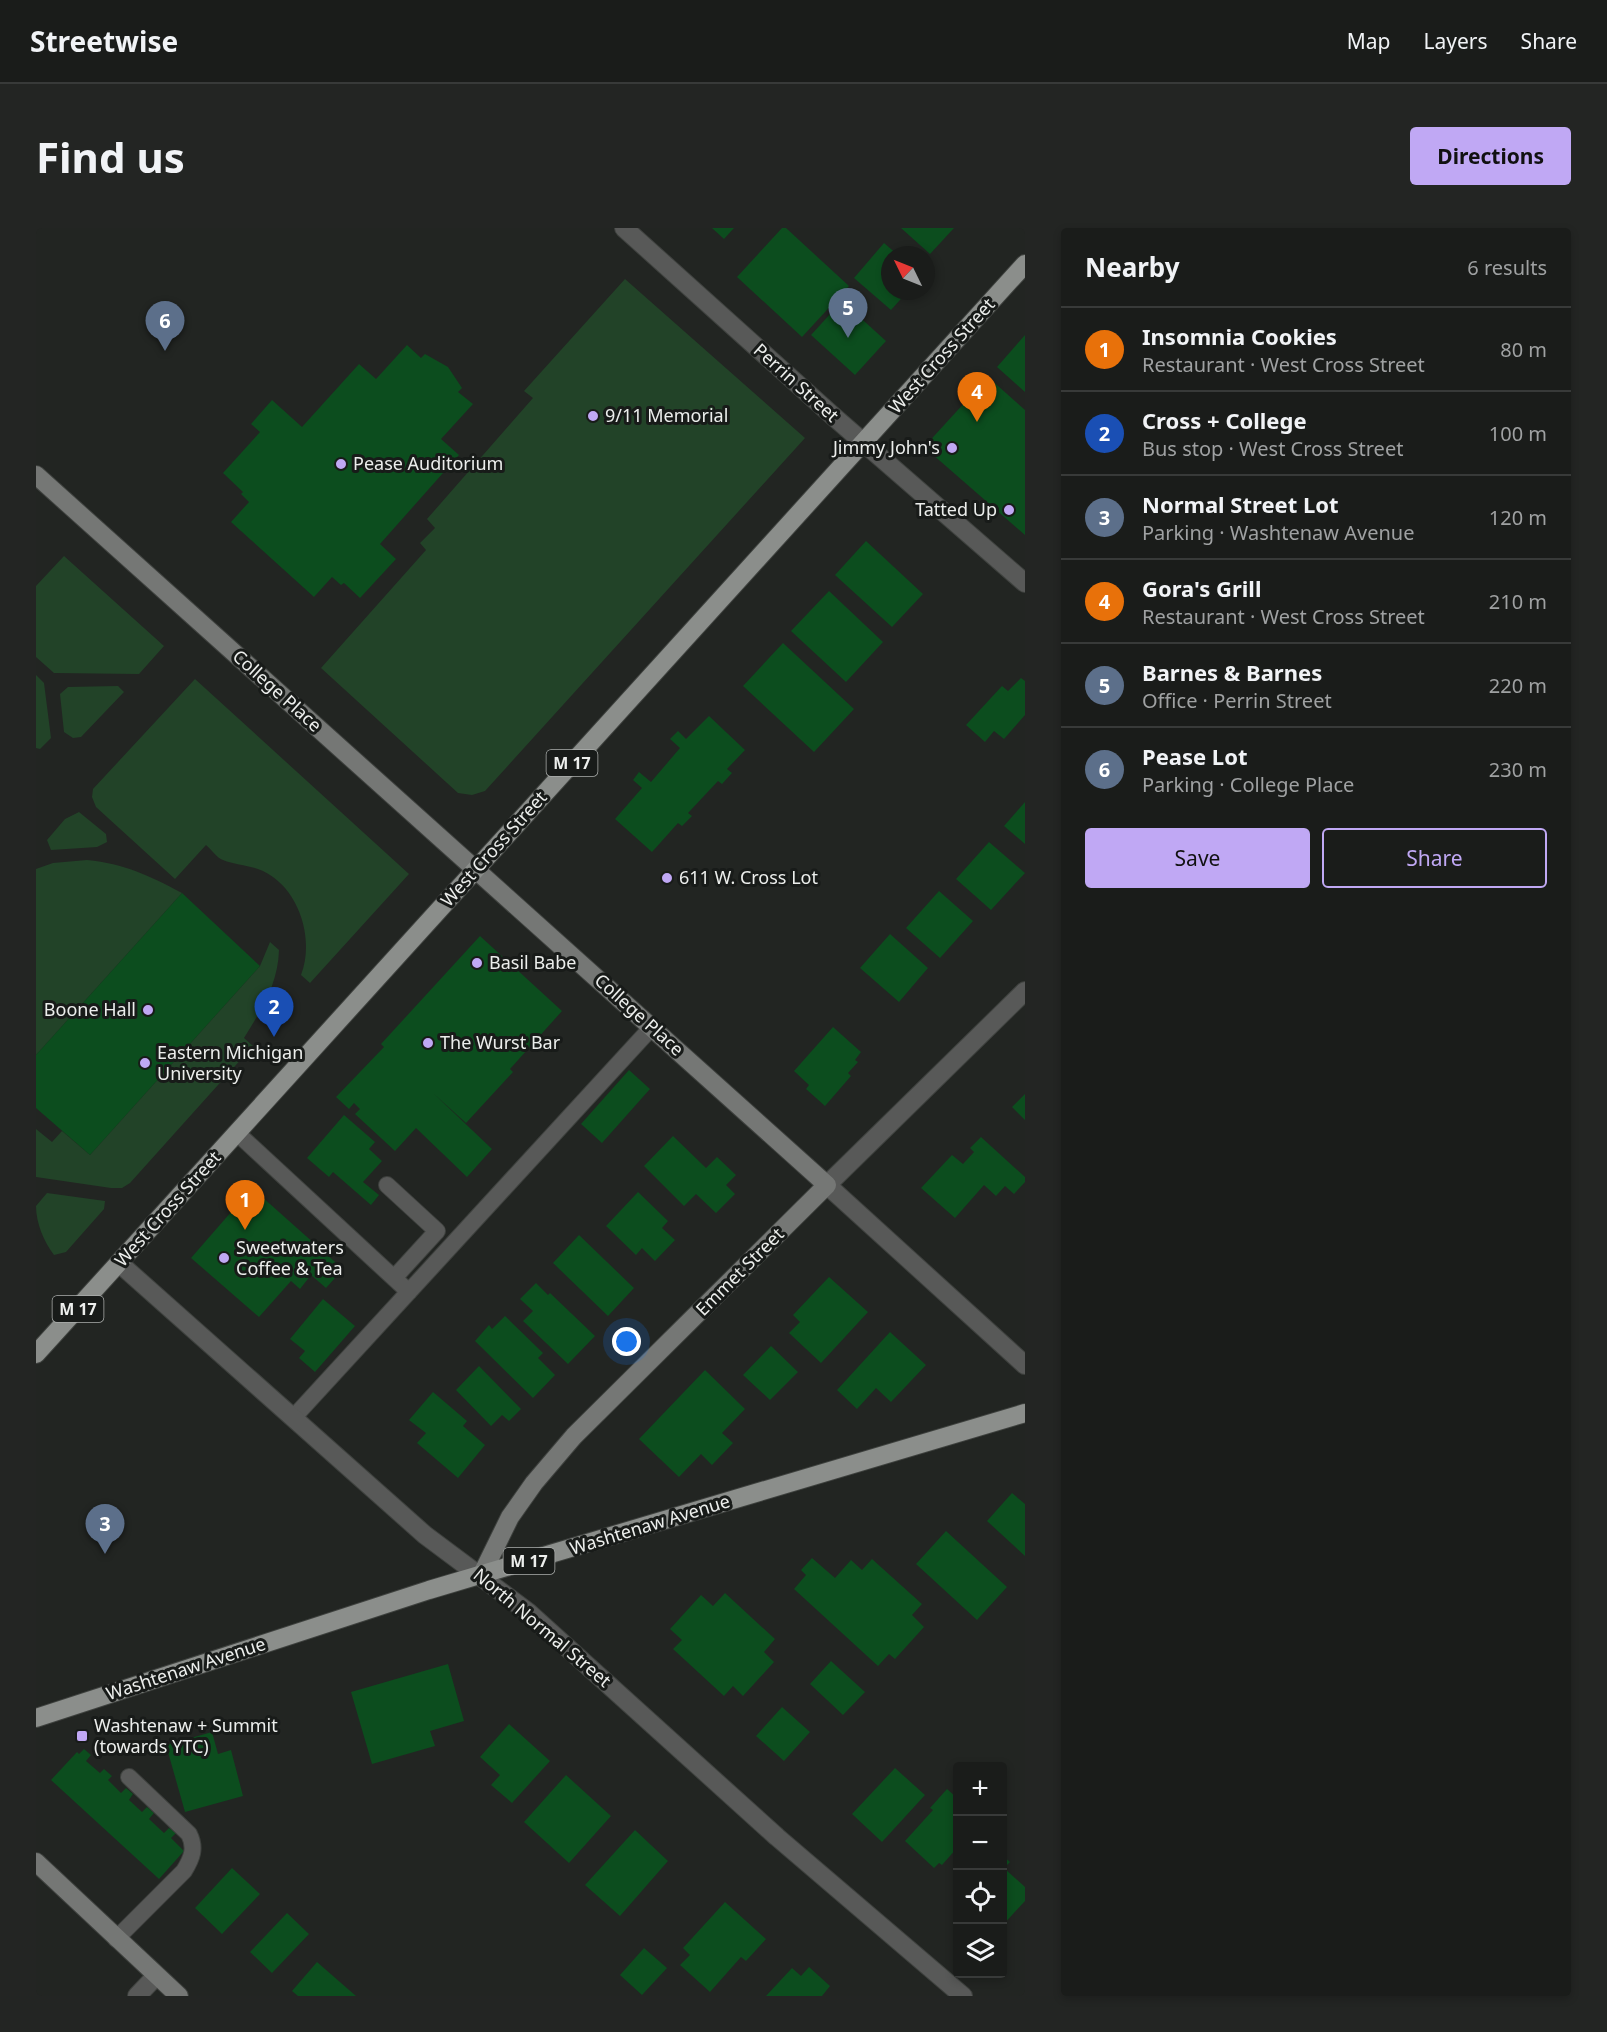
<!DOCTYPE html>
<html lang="en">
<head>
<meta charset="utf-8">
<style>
	body { margin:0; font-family:"Noto Sans",sans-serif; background:#232523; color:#f1f3f6 }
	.controls { position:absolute; right:18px; bottom:18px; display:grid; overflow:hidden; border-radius:6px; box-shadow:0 3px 9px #0003 }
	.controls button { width:54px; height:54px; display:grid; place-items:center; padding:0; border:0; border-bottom:2px solid #383a39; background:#1a1c1a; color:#f1f3f6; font:30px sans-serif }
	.compass { position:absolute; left:845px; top:18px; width:54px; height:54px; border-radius:50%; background:#1a1c1a; box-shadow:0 3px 9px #0003; rotate:313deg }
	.you { position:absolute; left:591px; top:1114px; width:21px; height:21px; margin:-15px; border:4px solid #fff; border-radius:50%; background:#1a73e8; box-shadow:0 0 0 9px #1a73e833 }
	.badge { display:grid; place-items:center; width:39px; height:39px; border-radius:50%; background:#c0a8f4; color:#fff; font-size:20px; font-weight:700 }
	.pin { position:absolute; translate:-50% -50px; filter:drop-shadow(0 2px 3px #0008) }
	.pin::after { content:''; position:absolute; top:32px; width:21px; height:18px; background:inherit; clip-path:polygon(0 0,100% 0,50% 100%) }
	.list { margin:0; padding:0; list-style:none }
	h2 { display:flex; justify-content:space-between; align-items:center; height:78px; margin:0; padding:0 24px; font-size:26px }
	h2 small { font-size:20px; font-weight:400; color:#9fa1a2 }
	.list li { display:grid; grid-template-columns:39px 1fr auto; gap:18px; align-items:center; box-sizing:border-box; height:84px; padding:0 24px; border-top:2px solid #383a39 }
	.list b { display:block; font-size:22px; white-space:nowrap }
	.list p { margin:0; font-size:20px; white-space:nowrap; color:#9fa1a2 }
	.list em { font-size:20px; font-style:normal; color:#9fa1a2 }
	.actions { display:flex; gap:12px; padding:18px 24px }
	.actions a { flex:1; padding:14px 0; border:2px solid #c0a8f4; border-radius:6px; text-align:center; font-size:21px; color:#c0a8f4 }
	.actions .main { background:#c0a8f4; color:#111 }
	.icon { flex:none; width:33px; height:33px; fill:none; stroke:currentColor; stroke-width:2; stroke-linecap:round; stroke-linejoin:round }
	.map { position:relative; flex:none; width:989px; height:1768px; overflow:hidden; border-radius:6px }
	header { display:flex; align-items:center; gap:36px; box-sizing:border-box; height:84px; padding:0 30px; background:#1a1c1a; border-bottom:2px solid #383a39 }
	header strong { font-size:28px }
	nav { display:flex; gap:33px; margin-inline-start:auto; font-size:21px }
	.intro { display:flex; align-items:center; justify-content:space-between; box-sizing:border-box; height:144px; padding:0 36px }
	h1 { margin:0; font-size:42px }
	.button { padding:15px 27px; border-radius:6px; background:#c0a8f4; color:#111; font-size:21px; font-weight:700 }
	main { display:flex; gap:36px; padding:0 36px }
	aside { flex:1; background:#1a1c1a; border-radius:6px; box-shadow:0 3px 9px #0003 }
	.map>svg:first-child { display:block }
	.green { fill:#224328 }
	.building { fill:#0c4d1e }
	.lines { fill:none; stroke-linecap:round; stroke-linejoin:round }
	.lane-casing { stroke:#3e413e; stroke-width:18 }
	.street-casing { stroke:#3e413e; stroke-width:20 }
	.secondary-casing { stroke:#3e413e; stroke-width:20 }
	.primary-casing { stroke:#3e413e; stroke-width:20 }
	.lane { stroke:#585958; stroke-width:16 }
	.street { stroke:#585958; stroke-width:18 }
	.secondary { stroke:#757775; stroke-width:18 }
	.primary { stroke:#8b8e8b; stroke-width:18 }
	.poi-dot { fill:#c0a8f4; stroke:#181b19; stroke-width:2 }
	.labels { text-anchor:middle; stroke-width:6; stroke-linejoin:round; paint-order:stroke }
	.shield { fill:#181b19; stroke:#acafad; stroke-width:1.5 }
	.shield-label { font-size:16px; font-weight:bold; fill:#eceeec }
	.street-label { font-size:18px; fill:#eceeec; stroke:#181b19 }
	.poi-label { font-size:18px; fill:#eceeec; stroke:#181b19; text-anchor:start }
</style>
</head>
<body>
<header>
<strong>Streetwise</strong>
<nav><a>Map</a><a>Layers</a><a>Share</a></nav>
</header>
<div class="intro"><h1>Find us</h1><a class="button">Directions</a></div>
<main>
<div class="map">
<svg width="989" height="1768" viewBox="0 0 989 1768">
	<rect width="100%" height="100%" fill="#222522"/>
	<path class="green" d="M589,51l180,159 -320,353 -13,4 -14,-2 -137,-125 105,-118 -6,-7 15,-15 -8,-9 106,-121 -9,-7z
		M28,328l100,90 -25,28 -85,-1 -18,-16v-71z
		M0,447l8,8 7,55 -11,11 -4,-1z
		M159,451l214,195 -99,109 -9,-8c14,-36 -2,-87 -38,-104 -13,-6 -28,-6 -40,-11 -6,-2 -12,-11 -17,-15l-31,34 -79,-72 -4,-10 1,-8z
		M82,458l6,6 -43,45 -8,1 -9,-6 -4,-38 8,-7z
		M43,584l27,22 1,8 -10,5 -46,3 -4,-10 18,-21z
		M51,632c38,4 61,15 95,33l-146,162v-186l17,-6z
		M234,714l9,8c-1,34 -17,59 -35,88l9,8 -123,137 -8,5h-11l-75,-11v-48l16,13 10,-11 28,24 170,-189z
		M11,965l58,8 -1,8 -38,43 -12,3c-10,-13 -18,-32 -18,-49z"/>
	<path class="building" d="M676,0h22l-10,11z
		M746,0h4l63,58 -47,51 -65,-60z
		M865,0h53l-24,26z
		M848,15l14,12h-8v36h18l-17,19 -37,-32z
		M806,73l44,40 -31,34 -44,-40z
		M989,107v57l-28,-25z
		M371,117l14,13 4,-4 23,13 14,21 -4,4 15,12 -32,35 18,16 -79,89 16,15 -36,39 -16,-15 -3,2 -9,-8 -18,20 -83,-75 18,-20 -8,-8 2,-2 -20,-19 37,-41 -9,-8 21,-24 30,27 57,-63 17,15z
		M952,149l37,33v125l-101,-88z
		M830,313l57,53 -31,33 -57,-52z
		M793,363l54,51 -37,40 -55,-51z
		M747,415l71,66 -40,43 -71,-66z
		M985,450l4,3v34l-21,24 -10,-8 -9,11 -19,-17 36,-39 6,5z
		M673,488l36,34 -18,19 5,4 -10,11 -4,-3 -30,32 4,3 -10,10 -4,-3 -26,29 -37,-33 27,-31 -9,-8 6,-8 12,10 29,-34 -10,-9 8,-8 8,8z
		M989,574v42l-21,-18z
		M953,614l36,31 -34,37 -35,-31z
		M903,663l34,30 -33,37 -34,-30z
		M146,665l78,73 -170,189 -54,-47v-53z
		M854,706l38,34 -29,34 -39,-34z
		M444,708l82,75 -52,58 3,3 -47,51 -33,-30 59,56 -25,28 -51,-49 -21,23 -40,-37 5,-5 -6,-6 -5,6 -13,-12 48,-50 -3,-3z
		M797,799l28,25 -6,8 3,2 -10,11 3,3 -26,30 -19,-17 3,-4 -15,-14z
		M593,842l21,19 -48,54 -21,-19z
		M989,866v26l-13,-13z
		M308,887l31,27 -6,7 13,12 -19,21 16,13 -8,10 -38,-33 -4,5 -22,-19z
		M637,908l33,32 11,-11 19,18 -10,10 9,9 -19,19 -20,-19 -12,12 -40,-40z
		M945,909l44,40v5l-11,12 -9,-8 -9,10 -12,-11 -29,33 -34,-30 31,-33 11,9 11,-12 -4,-4z
		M216,960l91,81 -17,19 -15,-13 -11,14 -9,-8 -32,36 -68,-59z
		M602,964l30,29 -6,7 13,12 -20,21 -13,-13 -6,7 -30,-29z
		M543,1007l55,53 -26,28 -55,-53z
		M793,1049l39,35 -47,51 -32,-30 11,-11 -7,-7z
		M500,1055l12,12 2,-2 45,43 -27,28 -45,-43 10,-10 -13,-12z
		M287,1071l32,27 -40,46 -16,-14 6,-7 -15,-12z
		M469,1088l38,37 -5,5 17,17 -22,23 -58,-57 14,-16 3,4z
		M854,1104l36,33 -35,37 -15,-14 -19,21 -20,-19z
		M735,1118l27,26 -28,28 -27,-25z
		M443,1138l42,43 -12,12 -7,-6 -11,11 -35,-36z
		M669,1142l40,39 -23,24 11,10 -21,22 -11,-11 -22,23 -40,-38z
		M397,1164l34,29 -4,5 22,19 -27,33 -41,-35 9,-10 -17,-13z
		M976,1265l13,11v52l-38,-35z
		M910,1303l61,56 -30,33 -61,-56z
		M776,1330l23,20 16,-18 11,10 10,-11 50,45 -10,11 12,12 -29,32 -6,-5 -11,12 -84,-77 12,-14 -5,-5z
		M689,1365l50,46 -11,13 10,10 -31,34 -10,-10 -9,10 -51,-47 9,-9 -12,-11 31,-34 12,11z
		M795,1433l34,31 -22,23 -33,-31z
		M412,1436l16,57 -34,10 5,15 -63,18 -21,-72z
		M746,1479l28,25 -26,29 -28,-25z
		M473,1496l41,37 -38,42 -21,-18 9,-10 -20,-18z
		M176,1504l6,22 13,-4 12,46 -58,16 -19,-67z
		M48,1521l7,6 -5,6 14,12 4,-4 8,7 -4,4 13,13 5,-5 7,6 -4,6 13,12 5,-5 7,6 -5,6 15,14 5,-5 7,5 -5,5 13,13 -25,28 -108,-99 26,-28 2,2z
		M859,1540l30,27 -43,47 -30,-28z
		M530,1547l45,41 -42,47 -45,-41z
		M911,1561l10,9v50l-15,17 -3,-2 -5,5 -29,-27 28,-31 -3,-2z
		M599,1602l33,31 -48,55 -35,-31z
		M966,1627l8,7 -6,6 21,19v14l-23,25z
		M196,1640l28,26 -38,40 -27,-26z
		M689,1674l41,37 -20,22 -5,-4 -31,35 -30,-27 10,-10 -7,-7z
		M251,1685l22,21 -37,39 -22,-21z
		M608,1720l23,20 -25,27 -22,-20z
		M281,1734l39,34h-58l-6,-5z
		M773,1739l21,19 -8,10h-56l26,-28 9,8z"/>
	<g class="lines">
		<defs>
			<path id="lane" d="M201,905l172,159
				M351,957l50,46 -43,47
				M257,1190l359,-391
				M80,1711l68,-68c8,-13 12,-23 5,-37l-60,-57"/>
			<path id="street" d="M588,0l209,188 192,167
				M989,763l-198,194 198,180
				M83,1035l306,272 103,77 249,225 186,159
				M101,1768l19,-20"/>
			<path id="secondary" d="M0,247l791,710 -253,251 -40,47 -24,34 -29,59
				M0,1634l143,134"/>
			<path id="primary" d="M0,1126l989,-1090
				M0,1490l393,-128 596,-177"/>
		</defs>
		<use href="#lane" class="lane-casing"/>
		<use href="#street" class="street-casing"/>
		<use href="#secondary" class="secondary-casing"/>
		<use href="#primary" class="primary-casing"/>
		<use href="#lane" class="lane"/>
		<use href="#street" class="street"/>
		<use href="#secondary" class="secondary"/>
		<use href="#primary" class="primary"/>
	</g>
	<g class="poi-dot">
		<circle cx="557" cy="188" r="6"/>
		<circle cx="916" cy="220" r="6"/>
		<circle cx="305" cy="236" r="6"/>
		<circle cx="973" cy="282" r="6"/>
		<circle cx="631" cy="650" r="6"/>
		<circle cx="441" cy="735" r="6"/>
		<circle cx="112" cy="782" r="6"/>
		<circle cx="392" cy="815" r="6"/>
		<circle cx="109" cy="835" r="6"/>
		<circle cx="188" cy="1030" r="6"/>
		<rect x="40" y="1502" width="12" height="12" rx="3"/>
	</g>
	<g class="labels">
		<g class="shield">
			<rect x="510.5" y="522" width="51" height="26" rx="4.5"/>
			<rect x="16.5" y="1068" width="51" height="26" rx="4.5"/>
			<rect x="467.5" y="1320" width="51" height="26" rx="4.5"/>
		</g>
		<g class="shield-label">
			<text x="536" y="541">M 17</text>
			<text x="42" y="1087">M 17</text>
			<text x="493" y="1339">M 17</text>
		</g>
		<g class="street-label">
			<text transform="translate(906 128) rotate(-48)" y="6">West Cross Street</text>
			<text transform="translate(760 155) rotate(42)" y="6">Perrin Street</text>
			<text transform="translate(241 463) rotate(42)" y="6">College Place</text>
			<text transform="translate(458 621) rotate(-48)" y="6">West Cross Street</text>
			<text transform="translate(603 787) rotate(42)" y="6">College Place</text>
			<text transform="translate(132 981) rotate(-48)" y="6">West Cross Street</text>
			<text transform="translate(704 1044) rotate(-45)" y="6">Emmet Street</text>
			<text transform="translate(614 1297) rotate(-17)" y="6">Washtenaw Avenue</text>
			<text transform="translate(506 1400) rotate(40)" y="6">North Normal Street</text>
			<text transform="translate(150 1441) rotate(-18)" y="6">Washtenaw Avenue</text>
		</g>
		<g class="poi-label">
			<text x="569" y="194">9/11 Memorial</text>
			<text x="904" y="226" text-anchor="end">Jimmy John's</text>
			<text x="317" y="242">Pease Auditorium</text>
			<text x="961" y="288" text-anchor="end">Tatted Up</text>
			<text x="643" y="656">611 W. Cross Lot</text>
			<text x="453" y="741">Basil Babe</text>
			<text x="100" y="788" text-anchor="end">Boone Hall</text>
			<text x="404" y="821">The Wurst Bar</text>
			<text x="121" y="831">Eastern Michigan<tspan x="121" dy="21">University</tspan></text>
			<text x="200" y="1026">Sweetwaters<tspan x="200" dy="21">Coffee &amp; Tea</tspan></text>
			<text x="58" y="1504">Washtenaw + Summit<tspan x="58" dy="21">(towards YTC)</tspan></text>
		</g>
	</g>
</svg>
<div class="controls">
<button>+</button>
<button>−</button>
<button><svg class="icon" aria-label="locate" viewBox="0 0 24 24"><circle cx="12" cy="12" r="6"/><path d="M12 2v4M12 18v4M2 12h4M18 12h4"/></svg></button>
<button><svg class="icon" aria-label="layers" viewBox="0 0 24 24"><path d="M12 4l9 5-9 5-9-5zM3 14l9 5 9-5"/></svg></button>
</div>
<svg class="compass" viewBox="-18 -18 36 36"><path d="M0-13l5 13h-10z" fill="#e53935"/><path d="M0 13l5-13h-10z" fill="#9fa1a2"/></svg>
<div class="you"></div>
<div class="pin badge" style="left:209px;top:1002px;background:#e8710a">1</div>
<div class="pin badge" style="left:238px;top:809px;background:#1a4fb4">2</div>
<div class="pin badge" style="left:69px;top:1326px;background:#5c6f8a">3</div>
<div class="pin badge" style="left:941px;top:194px;background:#e8710a">4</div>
<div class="pin badge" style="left:812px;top:110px;background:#5c6f8a">5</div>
<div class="pin badge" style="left:129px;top:123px;background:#5c6f8a">6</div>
</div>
<aside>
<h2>Nearby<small>6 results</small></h2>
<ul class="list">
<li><span class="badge" style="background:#e8710a">1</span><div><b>Insomnia Cookies</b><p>Restaurant · West Cross Street</p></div><em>80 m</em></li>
<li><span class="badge" style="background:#1a4fb4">2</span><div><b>Cross + College</b><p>Bus stop · West Cross Street</p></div><em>100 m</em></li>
<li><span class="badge" style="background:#5c6f8a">3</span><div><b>Normal Street Lot</b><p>Parking · Washtenaw Avenue</p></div><em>120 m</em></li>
<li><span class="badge" style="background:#e8710a">4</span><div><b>Gora's Grill</b><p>Restaurant · West Cross Street</p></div><em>210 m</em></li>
<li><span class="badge" style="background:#5c6f8a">5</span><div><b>Barnes &amp; Barnes</b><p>Office · Perrin Street</p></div><em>220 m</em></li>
<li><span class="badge" style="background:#5c6f8a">6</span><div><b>Pease Lot</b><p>Parking · College Place</p></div><em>230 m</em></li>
</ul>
<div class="actions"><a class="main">Save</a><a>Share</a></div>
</aside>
</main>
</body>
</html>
